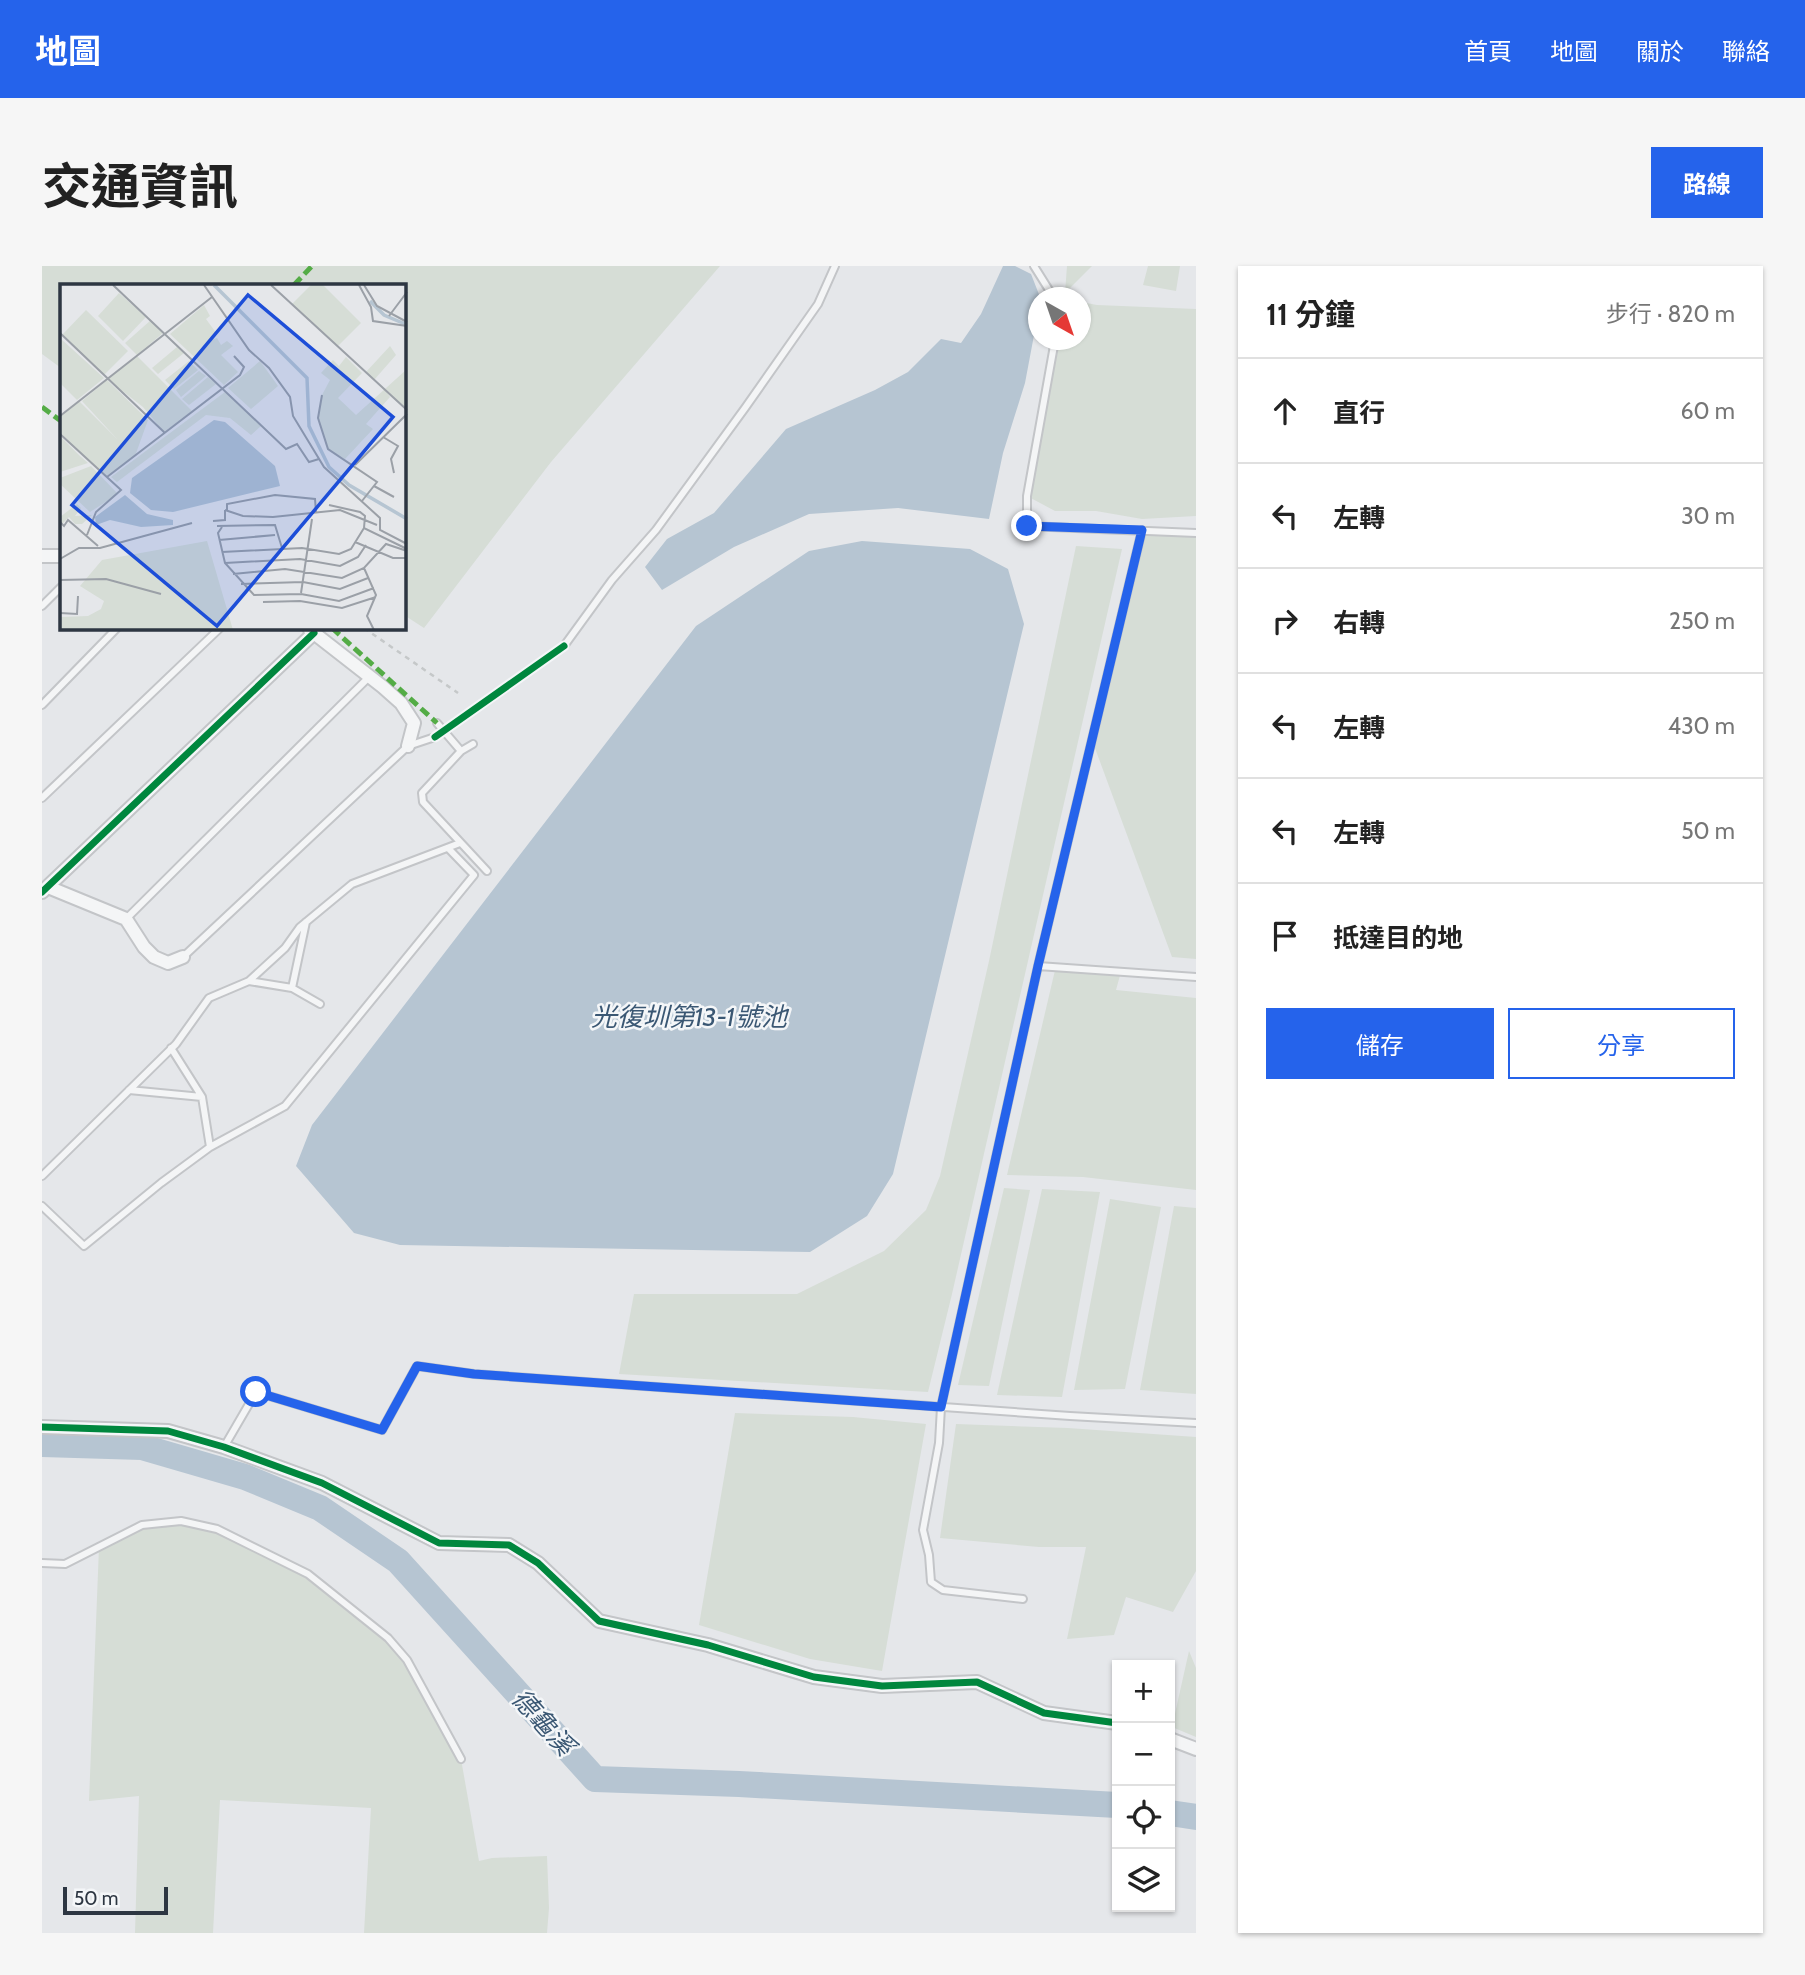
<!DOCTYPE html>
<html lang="zh-TW">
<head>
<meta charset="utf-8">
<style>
	body { margin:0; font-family:Cabin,"Noto Sans TC",sans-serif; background:#f6f6f6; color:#222 }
	.controls { position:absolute; right:21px; bottom:21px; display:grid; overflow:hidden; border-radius:0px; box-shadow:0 2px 5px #0004 }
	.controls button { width:63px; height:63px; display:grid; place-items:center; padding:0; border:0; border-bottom:2px solid #e0e0e0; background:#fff; color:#222; font:35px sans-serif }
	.compass { position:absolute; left:986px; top:21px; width:63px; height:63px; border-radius:50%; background:#fff; box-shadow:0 2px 5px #0004; rotate:140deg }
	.scale { position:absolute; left:21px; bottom:18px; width:105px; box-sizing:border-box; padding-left:7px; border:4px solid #2d3642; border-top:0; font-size:19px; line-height:24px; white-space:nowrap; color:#2d3642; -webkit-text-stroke:5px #f4f6f8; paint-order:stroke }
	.stop { position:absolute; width:21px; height:21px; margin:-16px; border:5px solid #2563eb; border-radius:50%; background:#fff }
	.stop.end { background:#2563eb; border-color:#fff; box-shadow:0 2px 7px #0008 }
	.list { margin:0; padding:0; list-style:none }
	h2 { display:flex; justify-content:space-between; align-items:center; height:91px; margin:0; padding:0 28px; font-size:30px }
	h2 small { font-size:23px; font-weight:400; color:#767676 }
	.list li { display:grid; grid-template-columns:46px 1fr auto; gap:21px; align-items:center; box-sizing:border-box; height:105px; padding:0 28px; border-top:2px solid #e0e0e0 }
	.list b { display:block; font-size:26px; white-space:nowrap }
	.list em { font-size:23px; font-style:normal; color:#767676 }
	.actions { display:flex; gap:14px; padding:21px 28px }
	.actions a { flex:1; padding:16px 0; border:2px solid #2563eb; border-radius:0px; text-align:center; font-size:24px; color:#2563eb }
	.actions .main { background:#2563eb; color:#fff }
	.icon { flex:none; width:38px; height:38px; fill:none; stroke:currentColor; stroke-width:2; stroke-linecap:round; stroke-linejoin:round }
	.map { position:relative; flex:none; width:1154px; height:1667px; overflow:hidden; border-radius:0px }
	header { display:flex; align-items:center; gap:42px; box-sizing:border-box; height:98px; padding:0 35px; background:#2563eb; color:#fff }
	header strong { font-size:33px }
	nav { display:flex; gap:38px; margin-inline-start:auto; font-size:24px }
	.intro { display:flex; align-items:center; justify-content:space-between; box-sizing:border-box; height:168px; padding:0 42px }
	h1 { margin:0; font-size:49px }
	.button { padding:18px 32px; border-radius:0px; background:#2563eb; color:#fff; font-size:24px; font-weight:700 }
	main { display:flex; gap:42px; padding:0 42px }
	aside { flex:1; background:#fff; border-radius:0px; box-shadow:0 2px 5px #0004 }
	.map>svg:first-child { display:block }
	.green { fill:#d6ddd6 }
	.water { fill:#b6c5d2 }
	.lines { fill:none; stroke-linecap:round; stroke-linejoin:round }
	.river { stroke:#b6c5d2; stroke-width:26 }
	.service-casing { stroke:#c3c5c8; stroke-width:10 }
	.minor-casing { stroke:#c3c5c8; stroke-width:16 }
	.path { stroke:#c5c8c9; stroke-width:2.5; stroke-dasharray:5 5; stroke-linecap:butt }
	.service { stroke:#f4f5f6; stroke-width:6 }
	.minor { stroke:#f4f5f6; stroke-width:12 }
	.quiet { stroke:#54ac46; stroke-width:5; stroke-dasharray:10 5; stroke-linecap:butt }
	.cycleway-casing { stroke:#f4f6f8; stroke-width:11 }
	.cycleway { stroke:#00873e; stroke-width:7 }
	.route { stroke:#2563eb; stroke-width:9 }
	.labels { text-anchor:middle; stroke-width:5; stroke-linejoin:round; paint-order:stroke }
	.water-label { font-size:26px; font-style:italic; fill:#3a5773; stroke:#f4f6f8 }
	.inset-river { fill:none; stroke:#b6c5d2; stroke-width:3.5 }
	.inset-road { fill:none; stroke:#9ba0a7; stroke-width:2 }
	.view { fill:#1d4ed8; fill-opacity:0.15; stroke:#1d4ed8; stroke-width:3.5 }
	.inset-edge { fill:none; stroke:#2d3642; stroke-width:3.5 }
</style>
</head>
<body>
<header>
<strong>地圖</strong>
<nav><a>首頁</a><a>地圖</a><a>關於</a><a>聯絡</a></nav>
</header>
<div class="intro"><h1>交通資訊</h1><a class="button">路線</a></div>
<main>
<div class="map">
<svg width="1154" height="1667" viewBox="0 0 1154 1667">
	<rect width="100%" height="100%" fill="#e5e7ea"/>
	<path class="green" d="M0,0h678l-169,196 -127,166 -20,-13v-330h-343v83l-19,-14z
		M1025,0h25l-27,27z
		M1106,0h32l-4,25 -33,-6z
		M1039,36l16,3 99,4v207l-54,3 -46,-8h-41l-28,-15 28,-156h25z
		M1100,264l54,5v424l-24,-2 -80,-217z
		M1034,280l46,3 -170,745 -24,98 -309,-18 15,-80h163l87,-43 42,-41 14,-34 49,-215z
		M1014,700l66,2 -6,22 80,8v192l-113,-13 -76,-2z
		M962,922l26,2 -41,196 -31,-1z
		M1000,923l58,3 -38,205 -65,-2z
		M1068,933l51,8 -36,182 -51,1z
		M1132,940l22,2v186l-56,-4z
		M693,1147l118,4 73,7 -44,247 -72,-12 -111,-34z
		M914,1158l112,4 128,9v134l-23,41 -47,-15 -12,38 -47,4 19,-92h-47l-99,-9z
		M139,1255l36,8 91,45 80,64 19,22 54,99 18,102 13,-3 55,-2 2,52 -2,25h-183l7,-125 -151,-8 -7,133h-78l4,-137 -50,5 10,-254 43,-22z
		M1147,1385l7,17v69l-24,-10z"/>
	<path class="water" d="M961,0h12l16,8 9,23 -2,17 -13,69 -22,70 -14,66 -91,-11 -89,6 -75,33 -72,43 -17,-23 22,-28 47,-26 72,-84 89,-39 33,-18 33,-33 20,4 20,-29z
		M820,275l108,8 38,20 16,55 -131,550 -26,42 -57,36 -410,-7 -46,-12 -58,-67 16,-41 384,-499 113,-75z"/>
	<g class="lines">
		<path class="river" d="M0,1178l100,3 103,30 75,31 78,53 197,218 144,5 378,21
			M1128,1547l26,4"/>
		<defs>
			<path id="service" d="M992,0l20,32
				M1013,74l-28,156v30l169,7
				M0,340l19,-19
				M522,380l48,-66 44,-50 89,-122 73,-104 17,-38
				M0,439l75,-77
				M395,457l24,28
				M431,478l-12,7 -39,42 1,9 64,69
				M0,532l178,-170
				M84,653l243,-242
				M141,691l225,-211 27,-9
				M996,700l158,11
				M207,715l43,7 28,16
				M250,722l14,-66
				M129,782l31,49
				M87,824l73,7 8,50
				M0,910l134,-132 33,-46 40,-17 36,-33 15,-21 52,-43 108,-41
				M0,940l42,40 77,-63 49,-36 75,-41 189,-231 -26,-27
				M182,1181l32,-55 126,38 35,-64 57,8 596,42 126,7
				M0,1297l23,1 77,-39 39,-4 36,8 91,45 80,64 19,22 54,99
				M981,1333l-80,-9 -12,-8 -2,-27 -6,-25 16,-87 2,-36 97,-441 104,-436"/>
			<path id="minor" d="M0,290h19
				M268,364l73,57 18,16 13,20 -6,23
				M6,621l78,32 18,28 10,10 14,6 15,-6
				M0,626l272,-259
				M0,1161l126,4 56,16 98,36 117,60 70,2 29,18 61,58 109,24 106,32 68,9 95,-4 67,31 73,10
				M1128,1473l26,10"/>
		</defs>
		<use href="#service" class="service-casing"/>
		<use href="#minor" class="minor-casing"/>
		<path class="path" d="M322,362l94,65"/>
		<use href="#service" class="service"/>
		<use href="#minor" class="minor"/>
		<path class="quiet" d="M252,19l18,-19
			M0,141l19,14
			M290,362l105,95"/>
		<defs>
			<path id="cycleway" d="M393,471l129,-91
				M0,626l272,-259
				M0,1161l126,4 56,16 98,36 117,60 70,2 29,18 61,58 109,24 106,32 68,9 95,-4 67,31 73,10"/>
		</defs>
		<use href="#cycleway" class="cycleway-casing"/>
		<use href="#cycleway" class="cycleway"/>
	</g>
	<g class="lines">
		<path class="route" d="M214,1126l126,38 35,-64 57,8 467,33 97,-441 104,-436 -115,-4"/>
	</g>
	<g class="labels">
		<g class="water-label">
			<text x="647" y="760">光復圳第13-1號池</text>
			<text transform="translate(501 1456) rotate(48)" y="9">德龜溪</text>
		</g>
	</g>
	<g transform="translate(18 18)">
		<rect width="346" height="346" fill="#e5e7ea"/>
		<path d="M251,1h12l38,38 -23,23 -46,-42zM59,9l27,24 -23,24 -25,-25zM144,21l6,11 -4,3 11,15 -9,7 9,-3 4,7 6,-4 6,5 -12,9 17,17 -14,13 -54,-51zM26,26l42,41 -24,24 -42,-40zM91,36l12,13 -26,22 -12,-12zM0,54l44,40 -27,22 -17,-17zM330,62l6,9 -22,25 -8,-8zM117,63l7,6 -26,21 -6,-6zM77,72l55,55 -28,21 -21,-25 -36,-28zM286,73l16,16 -24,25 18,17 50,-45v40l-19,-17 3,4 -24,27 7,5 -28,30 -17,-10 -10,-31 4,-23 8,-15 -9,-7 12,-13 6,6zM129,77l9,9 -24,19 -9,-9zM200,77l18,25 -27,23 -23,-21zM139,87l7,5 -25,21 -5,-7zM148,93l8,7 -27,21 -7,-6zM47,96l41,40 -13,36 -28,21 -47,-44v-17l19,-15 39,39 -36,-39zM165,108l36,34 -10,9 -21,-17 -24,-3 -89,67 -6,-5zM0,152l20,20 8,7 -28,9zM31,182l27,28 -28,18 -30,-28v-6zM17,220l4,4 -6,8 17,-1 -10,9h-7l-6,-7 -7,7 -2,-7zM147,257l26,89h-173l1,-13 27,-1 13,-7 3,-8 -24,-15 22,-26z" fill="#d6ddd6"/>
		<path d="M154,136l11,2 50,44 5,20 -107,26 -22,-2 -21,-17 2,-15zM65,211l22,19 26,6v5l-32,2 -31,-7 -14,5 -1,-8z" fill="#b6c5d2"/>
		<path class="inset-river" d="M154,1l93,93 2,48 20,41 20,18 58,34M310,17l14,14 21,9"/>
		<path class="inset-road" d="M53,1l173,164 11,-5 12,18 10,-3M144,1l45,65 20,18 21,29 3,19 31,51 56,51v12l27,14M211,1l136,125M299,1l12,22 2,14 34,5M304,1l13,21 30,16M329,32l18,-24M0,49l105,100M262,111l-4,23 10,31 49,33 -15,19M0,132l152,-119M0,150l61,56 -25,22 -9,23M323,153l15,9 -7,13 3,14M295,181l52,-51M47,193l133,-102 4,-8 -10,-11M314,202l20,11M269,221l31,7 5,4 -1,12M165,226l18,6 30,1 67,-7 37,15M167,226v-6l48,-9 40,4 1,13M153,237l12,-1v-10M0,238l4,4 4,-6 30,26M157,242l58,-1 7,23M162,243l-4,6 7,30 29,32 47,-1 38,7 35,-13M159,256l56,-5M295,258l38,16h14M162,268l80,-4 37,6 12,-5 13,-21 43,21M0,275l19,-11h21l92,-25M165,279l75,-4 40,7 18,-9 8,-12M304,284l12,27 -9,21 7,14M173,290l52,-5 57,9 22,-10 22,-24 21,7M0,296l46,-1 55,15M181,300l62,-2 37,7 28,-11M241,309l11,-74M203,318l37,-1 42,7 34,-11M0,329l17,1 1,-18"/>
		<path class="view" d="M188,11l145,122 -176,209 -145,-121z"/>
		<rect width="346" height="346" class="inset-edge"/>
	</g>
</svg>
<div class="controls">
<button>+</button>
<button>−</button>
<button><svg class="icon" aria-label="locate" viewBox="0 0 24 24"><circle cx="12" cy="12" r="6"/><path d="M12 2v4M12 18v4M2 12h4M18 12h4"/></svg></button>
<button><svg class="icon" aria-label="layers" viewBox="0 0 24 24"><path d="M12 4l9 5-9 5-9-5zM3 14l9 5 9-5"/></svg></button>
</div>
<svg class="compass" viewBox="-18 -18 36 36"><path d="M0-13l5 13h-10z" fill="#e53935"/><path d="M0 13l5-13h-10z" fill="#767676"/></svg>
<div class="scale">50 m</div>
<div class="stop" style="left:214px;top:1126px"></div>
<div class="stop end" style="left:985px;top:260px"></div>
</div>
<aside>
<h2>11 分鐘<small>步行 · 820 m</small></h2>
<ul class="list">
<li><svg class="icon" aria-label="ahead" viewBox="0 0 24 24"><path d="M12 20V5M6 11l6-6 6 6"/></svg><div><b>直行</b></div><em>60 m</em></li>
<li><svg class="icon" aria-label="left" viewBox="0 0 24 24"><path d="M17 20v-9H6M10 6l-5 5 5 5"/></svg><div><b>左轉</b></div><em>30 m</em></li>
<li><svg class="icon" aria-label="right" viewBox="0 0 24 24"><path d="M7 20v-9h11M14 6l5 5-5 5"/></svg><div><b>右轉</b></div><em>250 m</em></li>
<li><svg class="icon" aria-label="left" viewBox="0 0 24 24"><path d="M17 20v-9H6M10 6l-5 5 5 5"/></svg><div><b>左轉</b></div><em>430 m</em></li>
<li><svg class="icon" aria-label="left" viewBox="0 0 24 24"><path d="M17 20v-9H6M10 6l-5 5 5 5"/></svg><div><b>左轉</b></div><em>50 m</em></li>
<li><svg class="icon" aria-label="arrive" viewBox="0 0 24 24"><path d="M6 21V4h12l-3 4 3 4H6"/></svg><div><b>抵達目的地</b></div></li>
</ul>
<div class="actions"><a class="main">儲存</a><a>分享</a></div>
</aside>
</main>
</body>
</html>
